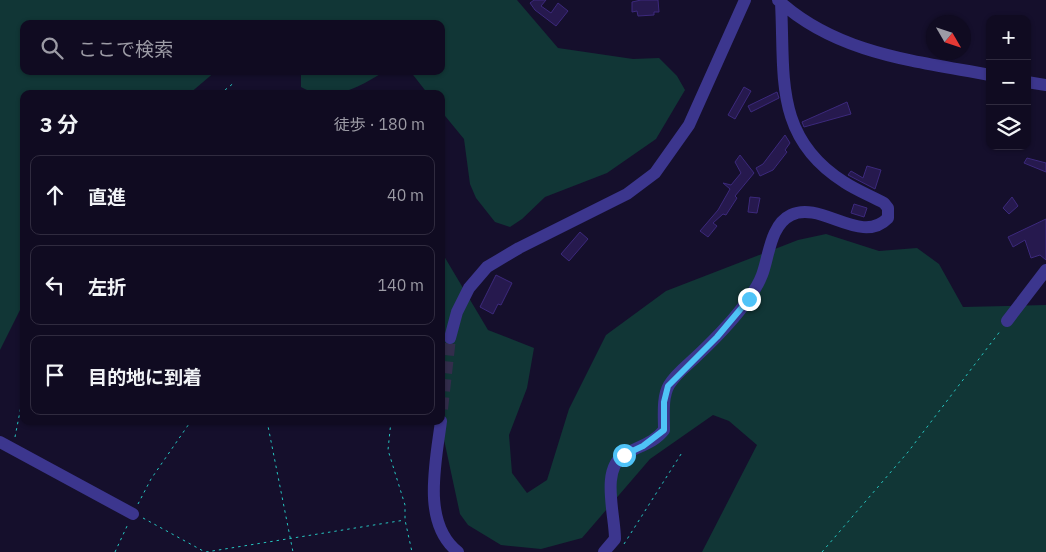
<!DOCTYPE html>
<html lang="ja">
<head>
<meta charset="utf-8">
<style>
	body { margin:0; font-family:"IBM Plex Sans","Noto Sans JP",sans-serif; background:#19142a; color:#f1f3f6 }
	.controls { position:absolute; right:15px; top:15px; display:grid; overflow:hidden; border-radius:10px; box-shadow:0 1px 4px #0004 }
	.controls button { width:45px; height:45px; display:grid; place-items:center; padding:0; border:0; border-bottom:1px solid #302b3f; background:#100b21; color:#f1f3f6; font:25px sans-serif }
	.compass { position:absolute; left:926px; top:15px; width:45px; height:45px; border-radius:50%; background:#100b21; box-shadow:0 1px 4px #0004; rotate:129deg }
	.stop { position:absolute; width:15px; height:15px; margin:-11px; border:4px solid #4fc3f7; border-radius:50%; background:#fff }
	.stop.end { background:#4fc3f7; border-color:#fff; box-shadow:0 1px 5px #0008 }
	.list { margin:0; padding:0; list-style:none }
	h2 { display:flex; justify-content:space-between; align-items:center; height:65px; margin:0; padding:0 20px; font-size:21px }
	h2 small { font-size:16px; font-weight:400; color:#9c9ba5 }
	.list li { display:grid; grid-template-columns:32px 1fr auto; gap:15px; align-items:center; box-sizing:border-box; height:80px; margin:0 10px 10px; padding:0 10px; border:1px solid #302b3f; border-radius:10px }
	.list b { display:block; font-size:19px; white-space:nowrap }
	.list em { font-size:16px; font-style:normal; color:#9c9ba5 }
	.icon { flex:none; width:28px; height:28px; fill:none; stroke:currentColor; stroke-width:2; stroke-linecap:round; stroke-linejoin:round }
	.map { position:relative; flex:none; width:1046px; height:552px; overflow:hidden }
	.search { position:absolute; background:#100b21; box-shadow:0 1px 4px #0004; left:20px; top:20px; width:425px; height:55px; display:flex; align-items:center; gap:12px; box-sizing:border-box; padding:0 18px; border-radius:10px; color:#9c9ba5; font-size:19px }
	.panel { position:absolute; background:#100b21; box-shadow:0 1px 4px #0004; left:20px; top:90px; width:425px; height:335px; border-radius:10px }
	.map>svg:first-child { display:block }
	.green { fill:#113636 }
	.building { fill:#26194e; stroke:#3c297c }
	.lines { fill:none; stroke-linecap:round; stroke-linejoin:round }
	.minor-tunnel { stroke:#332d4c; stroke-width:12; stroke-dasharray:12 6; stroke-linecap:butt }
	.path { stroke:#26c6c1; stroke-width:1; stroke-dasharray:2.5 4; stroke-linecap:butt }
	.minor { stroke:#3c368e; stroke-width:12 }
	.route { stroke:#4fc3f7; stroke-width:6 }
</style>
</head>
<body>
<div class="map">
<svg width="1046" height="552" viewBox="0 0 1046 552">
	<rect width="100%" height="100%" fill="#150f2c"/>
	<path class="green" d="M0,0h517l41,48 75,11 26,-1 18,18 8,14 -29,49 -49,34 -62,24 -23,22 -12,8 -15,-5 -19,-24 -6,-14 -6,-45 -23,-28v-17h-13l-18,-23h31v-47h-417v47h192l-27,23h-165v208l-24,48z
		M301,71h84c-25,16 -54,33 -84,16z
		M826,234l53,17 38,-3 22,16 24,43 83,-2v247h-344l55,-107 -28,-24 -16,-6 -63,44 -68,79 -41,11 -40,-4 -33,-20 -8,-11 -20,-93 1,-170 47,79 46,18 -7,40 -18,47 3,38 15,20 20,-13 22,-71 37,-74 60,-44 132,-51z"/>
	<path class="building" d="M534,0h12l-5,6 10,7 7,-10 10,8 -12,15 -21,-16 -5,-7z
		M641,0h17l1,12h-5v3l-16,1 -1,-5 -5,1v-10z
		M744,87l7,4 -16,28 -7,-4z
		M777,92l2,6 -28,14 -3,-6z
		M847,102l4,12 -47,13 -2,-5z
		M785,135l5,8 -5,7 2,2 -14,18 -13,6 -4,-8 7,-4z
		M740,155l14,18 -19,23 2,2 -11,17 -3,-1 -10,9 4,3 -9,11 -8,-6 18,-21 12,-21 -7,-6 8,2 10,-12 -6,-11z
		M1027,158l19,5v9l-22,-9z
		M867,166l14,4 -6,19 -27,-14 3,-4 12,7z
		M750,197l10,1 -3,15 -9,-1z
		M1012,197l6,9 -9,8 -6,-6z
		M854,204l13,4 -3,9 -13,-4z
		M1046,219v41l-6,-5 -9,3 -6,-18 -12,7 -5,-10z
		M580,232l8,7 -19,22 -8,-7z
		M496,275l16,8 -11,22 -3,-1 -5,10 -13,-7z"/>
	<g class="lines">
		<path class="minor-tunnel" d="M442,409l8,-71"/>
		<path class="path" d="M220,94l15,-12
			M66,421l2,2
			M267,421l26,131
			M391,421l-3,29 17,55v15l7,32
			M15,437l9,-46
			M138,504l13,-25 40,-58
			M143,518l62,34
			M624,544l59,-93
			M115,552l13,-28
			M206,552l199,-32
			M822,552l86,-100 93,-122"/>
		<path class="minor" d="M778,0c59,54 137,61 212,75
			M1027,82l19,3
			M1007,321l39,-51
			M450,338l7,-26 12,-24 18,-21 32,-19 108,-54 28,-21 34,-48 56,-125
			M441,421c-5,41 -20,102 17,131
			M0,442l133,72
			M604,552l11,-13c0,-25 -15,-70 10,-85 14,-8 29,-11 39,-24 0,-14 -2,-33 5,-45 7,-12 20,-21 29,-30 18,-17 37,-36 51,-57 5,-7 10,-15 13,-23 7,-18 8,-50 29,-60 30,-15 70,31 97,3v-10l-4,-5c-13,-7 -28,-13 -40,-21 -71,-45 -59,-107 -63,-179"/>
	</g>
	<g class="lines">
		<path class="route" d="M624,455l19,-9 21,-16v-28l4,-16 49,-49 32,-38"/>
	</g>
</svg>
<div class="controls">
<button>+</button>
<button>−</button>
<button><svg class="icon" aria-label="layers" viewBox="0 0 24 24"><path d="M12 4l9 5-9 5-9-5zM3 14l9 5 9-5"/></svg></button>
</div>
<svg class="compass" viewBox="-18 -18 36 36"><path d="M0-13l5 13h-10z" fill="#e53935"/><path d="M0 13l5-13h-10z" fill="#9c9ba5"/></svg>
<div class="stop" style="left:624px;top:455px"></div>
<div class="stop end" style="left:749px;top:299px"></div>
<div class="search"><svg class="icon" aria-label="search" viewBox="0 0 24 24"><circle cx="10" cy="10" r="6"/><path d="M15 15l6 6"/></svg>ここで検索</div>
<section class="panel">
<h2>3 分<small>徒歩 · 180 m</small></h2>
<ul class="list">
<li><svg class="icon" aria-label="ahead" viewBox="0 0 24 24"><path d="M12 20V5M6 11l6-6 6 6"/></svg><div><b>直進</b></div><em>40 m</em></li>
<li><svg class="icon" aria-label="left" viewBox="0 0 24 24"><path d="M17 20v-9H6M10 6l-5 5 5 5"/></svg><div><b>左折</b></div><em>140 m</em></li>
<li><svg class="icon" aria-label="arrive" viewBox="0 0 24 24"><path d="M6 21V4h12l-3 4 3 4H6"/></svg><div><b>目的地に到着</b></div></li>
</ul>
</section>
</div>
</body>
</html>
